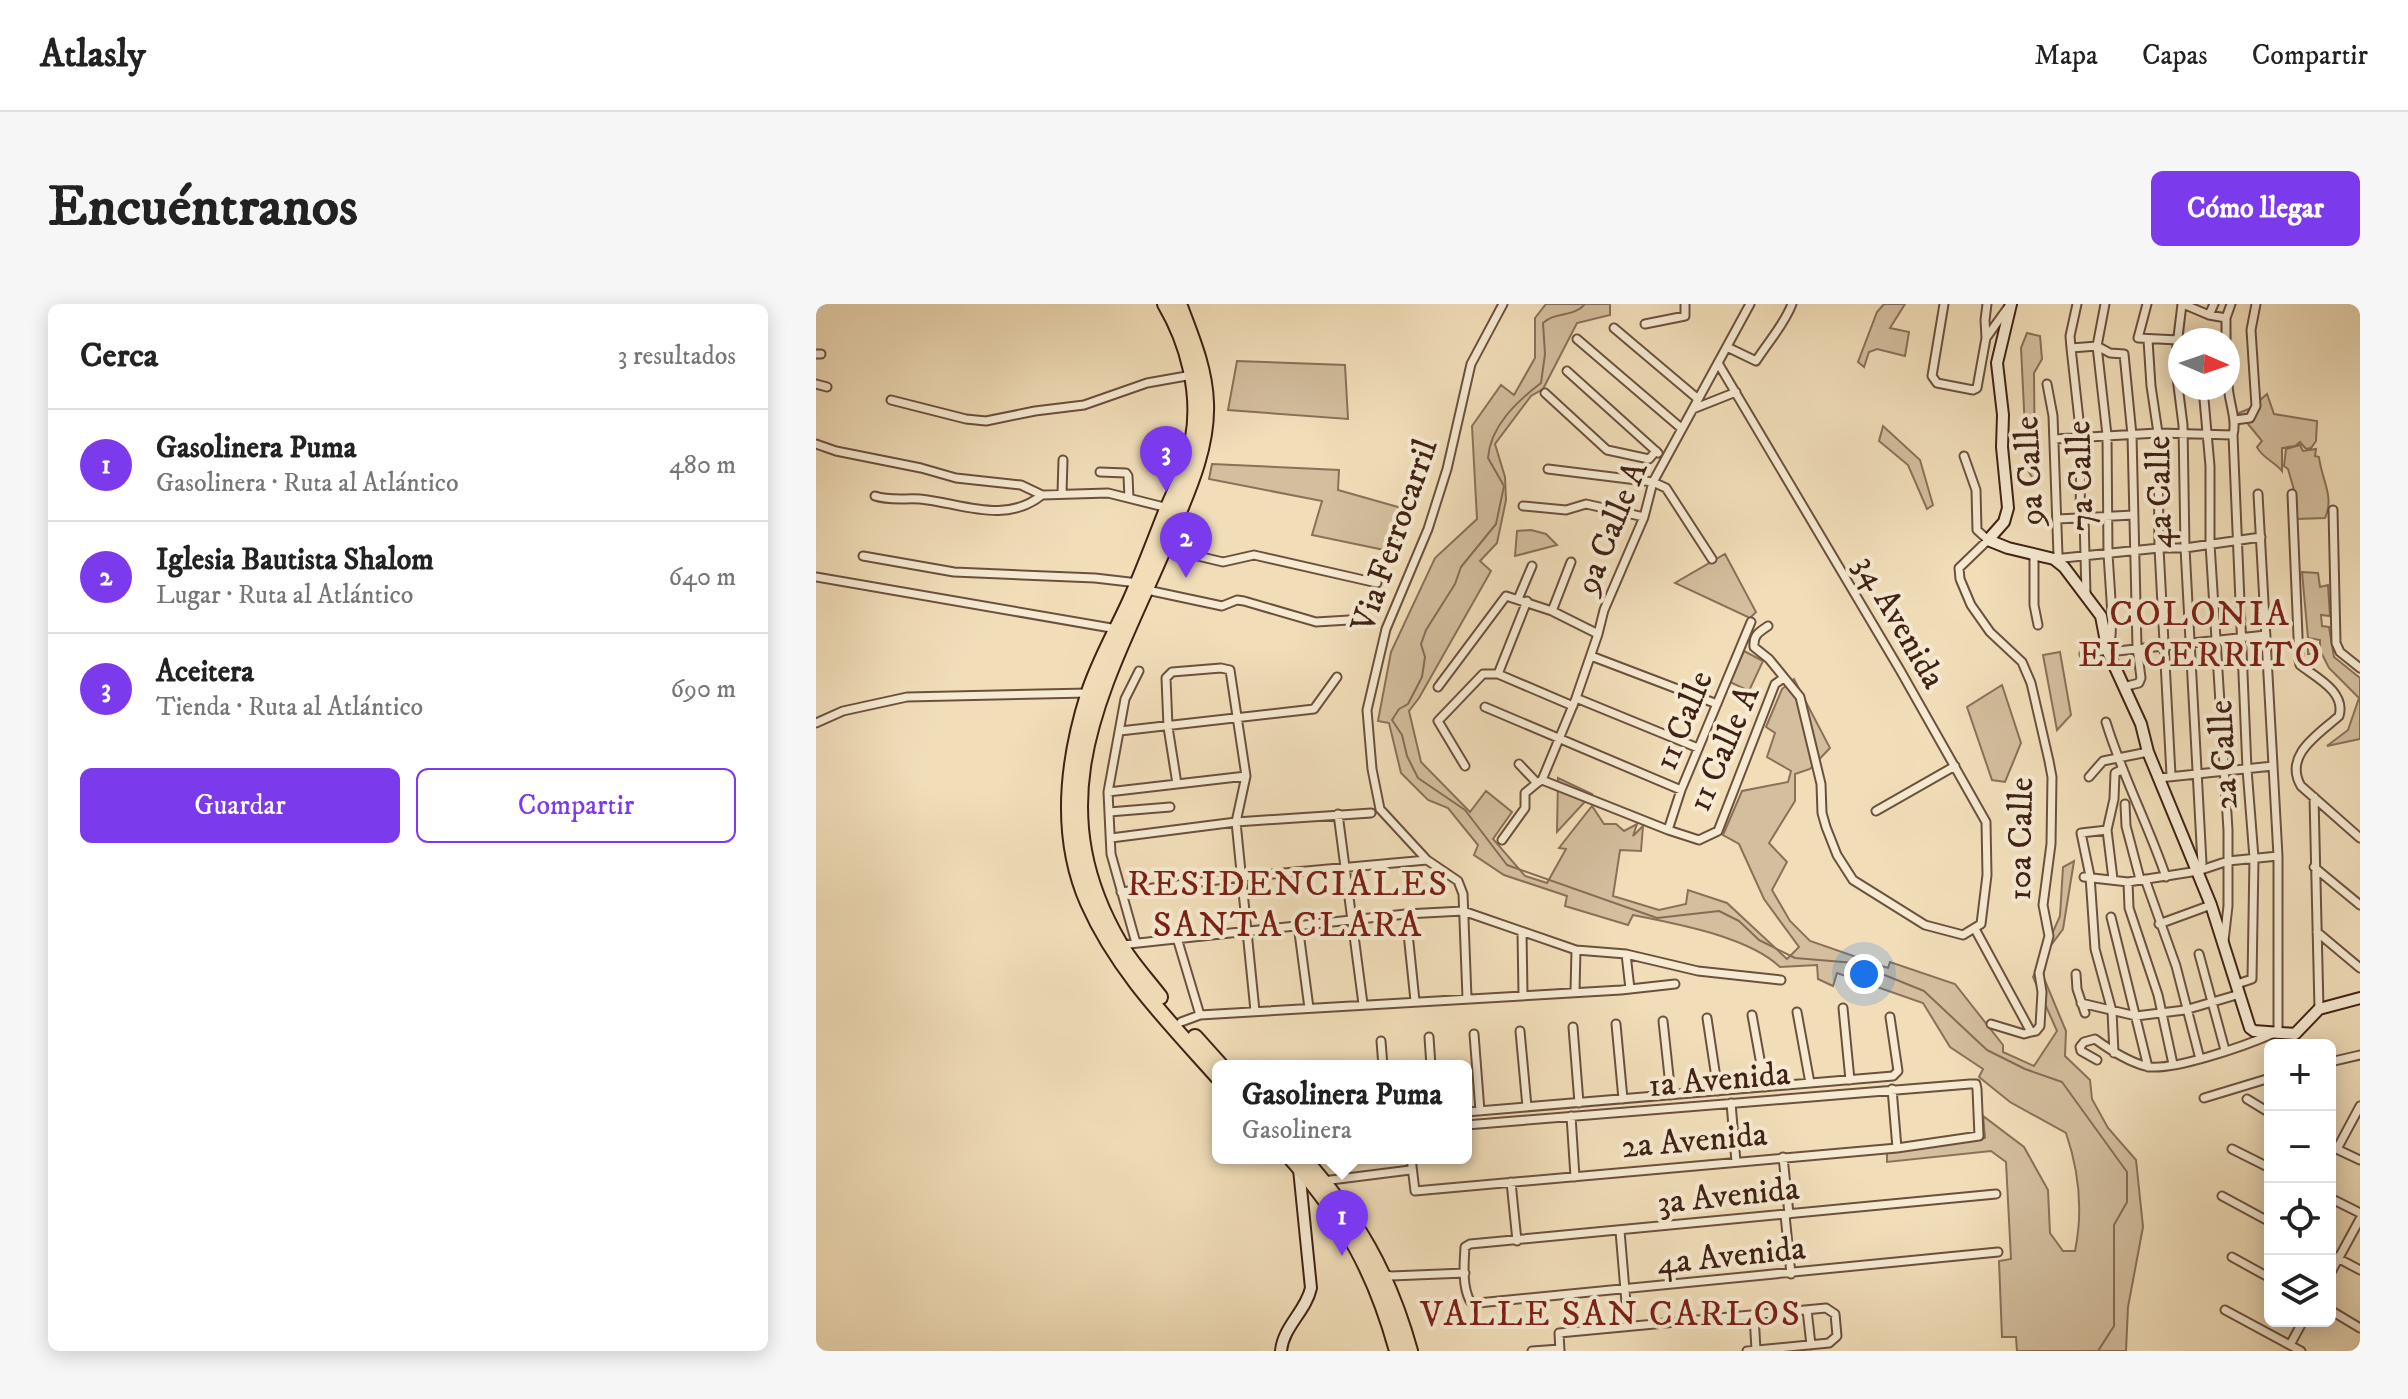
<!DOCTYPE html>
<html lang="es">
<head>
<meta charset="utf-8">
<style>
	body { margin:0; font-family:"IM FELL DW Pica",serif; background:#f6f6f6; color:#222 }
	.controls { position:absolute; right:24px; bottom:24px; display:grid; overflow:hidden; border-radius:12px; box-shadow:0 4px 20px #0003 }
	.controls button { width:72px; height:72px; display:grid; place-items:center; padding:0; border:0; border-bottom:2px solid #e0e0e0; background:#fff; color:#222; font:40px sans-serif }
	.compass { position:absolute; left:1352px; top:24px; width:72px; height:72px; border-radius:50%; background:#fff; box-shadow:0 4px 20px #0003; rotate:92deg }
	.you { position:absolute; left:1048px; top:670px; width:28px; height:28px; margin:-20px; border:6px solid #fff; border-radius:50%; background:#1a73e8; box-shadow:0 0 0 12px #1a73e833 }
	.badge { display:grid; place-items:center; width:52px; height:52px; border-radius:50%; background:#7c3aed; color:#fff; font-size:26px; font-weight:700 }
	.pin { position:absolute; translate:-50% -66px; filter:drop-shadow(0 2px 4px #0008) }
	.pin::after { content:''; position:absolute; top:42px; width:28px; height:24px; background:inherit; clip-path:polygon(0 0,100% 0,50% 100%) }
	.popup { position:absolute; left:396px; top:756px; width:260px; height:104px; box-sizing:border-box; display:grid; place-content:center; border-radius:12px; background:#fff; filter:drop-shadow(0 2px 6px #0005); font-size:26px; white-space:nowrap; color:#767676 }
	.popup b { font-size:30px; color:#222 }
	.popup::after { content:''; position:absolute; left:50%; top:100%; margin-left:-16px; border:16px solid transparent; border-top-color:#fff }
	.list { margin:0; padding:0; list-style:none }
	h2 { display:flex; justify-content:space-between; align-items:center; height:104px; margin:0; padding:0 32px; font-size:34px }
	h2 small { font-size:26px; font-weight:400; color:#767676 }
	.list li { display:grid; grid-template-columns:52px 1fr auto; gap:24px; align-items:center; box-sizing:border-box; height:112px; padding:0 32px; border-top:2px solid #e0e0e0 }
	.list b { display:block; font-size:30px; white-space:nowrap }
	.list p { margin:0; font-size:26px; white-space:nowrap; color:#767676 }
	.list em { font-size:26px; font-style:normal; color:#767676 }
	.actions { display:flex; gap:16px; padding:24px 32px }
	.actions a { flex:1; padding:18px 0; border:2px solid #7c3aed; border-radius:12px; text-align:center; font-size:28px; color:#7c3aed }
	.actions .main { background:#7c3aed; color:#fff }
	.icon { flex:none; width:44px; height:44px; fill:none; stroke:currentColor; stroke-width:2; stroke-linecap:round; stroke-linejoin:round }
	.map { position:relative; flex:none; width:1544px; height:1047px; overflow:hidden; border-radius:12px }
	header { display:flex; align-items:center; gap:48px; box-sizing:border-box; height:112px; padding:0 40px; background:#fff; border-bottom:2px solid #e0e0e0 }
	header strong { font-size:38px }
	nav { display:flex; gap:44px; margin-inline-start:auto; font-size:28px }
	.intro { display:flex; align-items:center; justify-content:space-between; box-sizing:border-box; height:192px; padding:0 48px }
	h1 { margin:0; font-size:56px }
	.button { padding:20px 36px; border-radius:12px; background:#7c3aed; color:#fff; font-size:28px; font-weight:700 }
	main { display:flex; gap:48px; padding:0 48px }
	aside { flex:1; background:#fff; border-radius:12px; box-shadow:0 4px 20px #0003 }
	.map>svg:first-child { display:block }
	.green { fill:#d3be9d; stroke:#8a7059; stroke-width:2 }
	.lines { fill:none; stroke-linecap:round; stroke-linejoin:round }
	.stream { stroke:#866c56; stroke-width:2 }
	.street-casing { stroke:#6c503e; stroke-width:11 }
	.secondary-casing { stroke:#402115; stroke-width:14 }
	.highway-casing { stroke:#402115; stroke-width:18 }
	.street { stroke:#f6ead2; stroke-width:7 }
	.secondary { stroke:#f6ead2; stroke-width:10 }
	.highway { stroke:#f1deb9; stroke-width:14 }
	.labels { text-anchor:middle; stroke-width:8; stroke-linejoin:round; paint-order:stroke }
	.street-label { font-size:34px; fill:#402115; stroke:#f6ead2 }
	.neighbourhood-label { font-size:36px; letter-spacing:2px; fill:#7a1f14; stroke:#f6ead2 }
</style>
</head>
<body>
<header>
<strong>Atlasly</strong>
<nav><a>Mapa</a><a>Capas</a><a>Compartir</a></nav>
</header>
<div class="intro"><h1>Encuéntranos</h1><a class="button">Cómo llegar</a></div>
<main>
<aside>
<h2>Cerca<small>3 resultados</small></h2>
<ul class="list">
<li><span class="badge">1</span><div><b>Gasolinera Puma</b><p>Gasolinera · Ruta al Atlántico</p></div><em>480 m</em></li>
<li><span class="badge">2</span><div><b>Iglesia Bautista Shalom</b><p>Lugar · Ruta al Atlántico</p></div><em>640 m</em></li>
<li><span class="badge">3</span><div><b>Aceitera</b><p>Tienda · Ruta al Atlántico</p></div><em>690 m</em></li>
</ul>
<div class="actions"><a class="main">Guardar</a><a>Compartir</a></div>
</aside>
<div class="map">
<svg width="1544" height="1047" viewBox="0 0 1544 1047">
	<rect width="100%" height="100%" fill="#f1deb9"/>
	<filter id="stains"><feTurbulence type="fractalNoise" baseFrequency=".0025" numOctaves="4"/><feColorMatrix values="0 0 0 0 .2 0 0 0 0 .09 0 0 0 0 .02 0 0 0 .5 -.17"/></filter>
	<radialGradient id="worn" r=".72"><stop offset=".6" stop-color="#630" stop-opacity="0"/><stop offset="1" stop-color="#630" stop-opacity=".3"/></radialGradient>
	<path class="green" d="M730,0h64v11l-33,8 -34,66 -12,7 -36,48 10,33 1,23 -9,43 -17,18 11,10 -72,127 -10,13 12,51 49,50 16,-21 26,21 -19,27 32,37 22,7 19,-34 -7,-1 33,-42 12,18h12l8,7 13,-7 -4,12 10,-10 -2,25 -21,-1 -7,46 46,14 27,-6 2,-14 39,13 60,56 12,-12 -35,-48 -25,-55 -16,-9 19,-44 46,-9 3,-11 -24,-14 8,-24 -9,-6 16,-38 12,-10 36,69 -20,21 -15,5v27l-26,42 18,19 -15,28 18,31 20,20 78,27 2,-6 65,22 48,61v7l31,14 23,-35 -24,-54 27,-61 3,-49 11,-6 -11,68 -14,19 -6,28 23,55 -1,25 25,24 2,19 16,29 28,32 7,67 -15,80 -2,44h-109l-1,-14h-14l-3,-76 12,-2 -5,-97 -15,-11 -104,11v-9l98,-15 -2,-22 41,31 24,43 2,43 13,18h12c8,-39 4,-80 -9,-118l-56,-31 -31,-25 4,-8 -33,-22 -27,-44 -86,-30 -4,13 -15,-7 -1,-14 -37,2c-33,-31 -104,-43 -147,-52l-5,10 -63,-19 2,-10 -63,-21 -30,-20 4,-10 -30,-37 -20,-8 -27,-27 -12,-50 -11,-2 13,-69 44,-94 42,-39 -5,-93 29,-41 13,10 21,-37v-40z
		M1068,0h21l-15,24 19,4 -4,24 -28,-7 -8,3 -5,15 -6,-5 19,-50z
		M1211,29l13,3 2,23 -8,14 1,109 -8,-13 -6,-121z
		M421,57l108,4 3,54 -120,-9z
		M1451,90l7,20 43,7 -1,20 -5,7 -5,1 -6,-7 -5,4 -13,2v23c-7,-9 -21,-14 -25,-24l5,-6 -23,-28 12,-5z
		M1067,122l37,34 13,45 -6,4 -19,-44 -29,-24z
		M1484,141l3,6 13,-2 -1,7 4,1c2,21 16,40 6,61l-28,1 -1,-22 -8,-28 -4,-3 2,-17z
		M396,160l127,6 -1,20 67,19 -11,43 -82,-17 10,-34 -113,-22z
		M715,226l15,4 11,11 -42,11 2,-25z
		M909,250l31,58 -6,6 -75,-35z
		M1486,268l16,1 2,14 8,-2 2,31 -9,-1 1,11 7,1 5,30 26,21v61l-33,7 21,-16 11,-32 -30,-30 -7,-14h-14v-6l12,1v-9l-12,-2z
		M928,347l19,10 -14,30 -19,-9z
		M1244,348l11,63 -14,15 -14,-75z
		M1186,381l19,58 -16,39 -13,-2 -25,-73z
		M742,474l34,16 -35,38z"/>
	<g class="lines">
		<path class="stream" d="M769,0c-12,14 -29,7 -42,19l2,31 -4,29c-25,19 -51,44 -53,75l16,28 -8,38 -35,43 -6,17 -29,46 -5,14 4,13 -3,20 -14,27 -9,5 -7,11 10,15 5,21 11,22 47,32 42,55 150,53 62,-7 20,10 20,19 36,18 60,5 69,28 63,59 38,19 37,13 65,90v30l-13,23v101l-16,25"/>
		<defs>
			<path id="street" d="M1128,0l-12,72 5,7 36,7 4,-2 9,-50 23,-32
				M1261,0l-7,32 1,12 26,-2 13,7 14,1 8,81 5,212 4,31 -2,5 -16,4
				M1289,0l-8,42 10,89 1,119 4,61 -1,21 -3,9
				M1331,0l-9,34 40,2
				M1366,0l-7,58 8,63 2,123 17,315 -4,8
				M1367,0l26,11 17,3
				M1393,11l5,-11
				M829,20l40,-8v-12
				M798,24l84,71
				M1170,34l-1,-18 2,-16
				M761,35l104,89
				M1332,36l3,46 7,47 1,115 12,227
				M1410,36v-22l5,-14
				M911,43l29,14c12,-19 28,-36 36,-57
				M1255,44l10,90 -1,79
				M0,50h5
				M902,59l182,307 86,152 1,53 -6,49 -18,11 -38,-10 -72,-45 -16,-25 -11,-28 -4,-14 -1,-29 -21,-87 -31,-38 -15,-12c-1,-12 5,-15 14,-21
				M751,67l91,82
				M0,80l11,3
				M1231,80l6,32 5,139
				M1412,81c1,18 9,34 5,50l14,334 7,89 -2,121 -15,5
				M1387,84l7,78v78l18,286v76l-4,35
				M729,89l62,57 42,9 7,-8
				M75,96l75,19 20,2 49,-10 49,-6 63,-22 45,-8
				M877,105l43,-17
				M1419,116l15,-2 6,-12 -5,-76 5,-26
				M1238,135l104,-6 75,2
				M0,140l20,7 85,17 35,10 65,7 21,10 66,-2 60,15
				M1148,152l12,34 1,40 11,10 -29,28 1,11 11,26 19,27 32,30 9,21 18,78 3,16 -1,67 -8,61 6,31 -10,37 3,19 -2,34 -4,5 -5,1
				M732,165l105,13 13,6 46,71
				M284,168l26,1 2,3 1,22
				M246,189l1,-33
				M1442,190l20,362v178
				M1476,190l7,166 1,5c17,13 46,27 39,51 -20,18 -56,39 -38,70l59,52
				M59,192c15,5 30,2 45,3 41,4 85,26 122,-4
				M707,202l43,4 20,-6 58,13
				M1517,206l3,133 4,9 20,16
				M1268,213l2,77
				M1242,215l75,-4
				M348,244l59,14 31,-7 123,28
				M1218,251v50l4,20
				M47,252l91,16 141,6 43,5
				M1238,255l105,-11h26l76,-11
				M0,273l301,52
				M331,286l75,16 15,-6 7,1 72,21 33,-2
				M702,295l14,-33
				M736,307l19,-49
				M935,318l-70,168 -13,40 31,10 19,-9 57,-147 7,-5
				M1292,348l158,-17
				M1268,350l23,-4
				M775,352l126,48
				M682,370l29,-73
				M622,383l68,-91 46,15 46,23
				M760,394l122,50
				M669,403l196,83
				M1290,418c16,53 42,102 60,155
				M0,419l27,-12 64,-14 181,-4
				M304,427l194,-22 23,-32
				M703,460l18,19 5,-3 126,50
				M649,462l-27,-45 45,-47h15l75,32
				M1273,473l14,-16 45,-9
				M1343,474l114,-12
				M726,476l34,-82 22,-64 6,-24 40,-93 9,-35 97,-178
				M361,480l-9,-57 -2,-49 6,-6 49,-4 9,2 16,106 -10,46 19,189
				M292,488l138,-16
				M1498,493l5,212
				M1309,500l1,22 14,53
				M1060,507l79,-45
				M293,508l61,-5
				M522,510l25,190
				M1291,526l-26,3 9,43 5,73 17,62 2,42
				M295,534l125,-16 135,-9
				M686,536l23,-32v-15l12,-10
				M1498,563l46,38
				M1268,573l44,5 70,-11 30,-10 50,-5
				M1297,575l-6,-49 7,-31 1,-26 8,-4
				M1329,575l31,87 24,93
				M1312,578l1,26 29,87 15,69
				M305,588l120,-15 186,-17
				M590,610l9,87
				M1295,613l37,150
				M1343,620l52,-19
				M482,621l11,83
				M1159,625l56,103
				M706,628l1,62
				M1501,628l43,36
				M361,634l23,77
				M320,639l-25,-89 -3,-62 17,-93 14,-28
				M304,641l286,-31 57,-3 113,39 50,4 72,17 83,9
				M810,650l4,35
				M1383,650l26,96
				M1260,670l1,15 8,24
				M759,687l1,-41
				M651,694l-4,-104 -5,-13 -31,-21 -47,-51 -8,-40 -5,-59 19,-81 42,-100 19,-60 24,-105 32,-60
				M1265,699l55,13 49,-6 55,-16
				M1027,704l7,72
				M981,708l13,71
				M936,711l13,72
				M891,714l11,73
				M847,717l8,74
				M365,718l19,-7 421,-25 54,-6
				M800,720l7,75
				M1175,720l33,10 7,-2
				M757,723l6,76
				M704,727l7,76
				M658,730l6,77
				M613,733l2,29
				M565,737l2,25
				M1281,756l-16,-9 -1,-4 4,-5 11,-3c15,11 32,22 50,27 24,7 102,-21 127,-32
				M1514,758l30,-7
				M1076,785l5,59
				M1388,794l66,-20
				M1431,795l23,14
				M915,799l5,59
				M650,808l427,-36 5,-5 -8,-54
				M755,812l4,61
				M1514,842l30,14
				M1416,845l38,19
				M1521,845l23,-43
				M967,853l6,57
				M595,854l4,33 482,-43 82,-12 -2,-47 -1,-5h-6l-504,41
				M507,877l87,-11
				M695,878l6,59
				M1180,890l-526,50 -5,3c-1,17 -3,39 5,54l8,2 520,-51
				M1406,892l48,26
				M1514,894l30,15
				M969,911l6,59
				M804,927l8,95
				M1514,950l30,16
				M1416,953l38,21
				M567,970l8,2 74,-3
				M1514,970l30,-55
				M991,1006l4,35
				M1409,1006l76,41
				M1514,1006l30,18
				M938,1011l2,35
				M1474,1041l13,-24
				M716,1047l28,-2
				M744,1047l-1,-18 267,-25 9,6 2,22 -8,7 -82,8"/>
			<path id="secondary" d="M1195,0l-14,59 6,52 -1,32 6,61 -4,14 -16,18 20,8 46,11 10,8 37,49 7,36 33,72 7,28 63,153 39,123 4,3 41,3 24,-25 41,-11
				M465,1047c2,-24 25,-40 30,-63l-12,-119"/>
			<path id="highway" d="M349,0c23,39 36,89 28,134 -4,26 -17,50 -27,74 -12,30 -23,60 -36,89 -14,31 -32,62 -42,94 -21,67 -29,142 0,208 30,68 81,119 130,174
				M344,693c-13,-17 -29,-34 -40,-53 -89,-152 -10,-266 49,-408 17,-41 39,-87 37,-133 -1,-35 -15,-67 -27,-99
				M379,733l26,29
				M475,854c55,62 84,113 106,193
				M487,854c54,61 85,114 107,193"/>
		</defs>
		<use href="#street" class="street-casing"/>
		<use href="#secondary" class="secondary-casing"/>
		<use href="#highway" class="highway-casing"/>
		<use href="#street" class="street"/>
		<use href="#secondary" class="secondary"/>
		<use href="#highway" class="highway"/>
	</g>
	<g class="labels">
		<g class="street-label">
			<text transform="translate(1212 167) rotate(-93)" y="12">9a Calle</text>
			<text transform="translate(1263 172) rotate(-92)" y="12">7a Calle</text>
			<text transform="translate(1342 188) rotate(-91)" y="12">4a Calle</text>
			<text transform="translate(794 223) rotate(-68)" y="12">9a Calle A</text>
			<text transform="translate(577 231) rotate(-71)" y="12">Via Ferrocarril</text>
			<text transform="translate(1085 317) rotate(60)" y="12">34 Avenida</text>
			<text transform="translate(866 416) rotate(-68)" y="12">11 Calle</text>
			<text transform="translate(906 444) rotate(-67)" y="12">11 Calle A</text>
			<text transform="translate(1406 451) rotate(-93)" y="12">2a Calle</text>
			<text transform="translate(1203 535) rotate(-89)" y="12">10a Calle</text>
			<text transform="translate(903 774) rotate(-5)" y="12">1a Avenida</text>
			<text transform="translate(878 835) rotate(-5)" y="12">2a Avenida</text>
			<text transform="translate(912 890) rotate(-6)" y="12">3a Avenida</text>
			<text transform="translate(915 950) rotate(-6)" y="12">4a Avenida</text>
		</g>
		<g class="neighbourhood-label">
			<text x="1384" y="321">COLONIA<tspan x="1384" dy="41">EL CERRITO</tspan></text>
			<text x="472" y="591">RESIDENCIALES<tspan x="472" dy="41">SANTA CLARA</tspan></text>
			<text x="795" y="1021">VALLE SAN CARLOS</text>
		</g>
	</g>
	<rect width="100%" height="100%" filter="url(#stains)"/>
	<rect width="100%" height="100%" fill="url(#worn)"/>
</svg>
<div class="controls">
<button>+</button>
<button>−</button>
<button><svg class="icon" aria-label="locate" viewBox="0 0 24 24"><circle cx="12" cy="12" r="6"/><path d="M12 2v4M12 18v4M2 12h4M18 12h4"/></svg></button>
<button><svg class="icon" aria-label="layers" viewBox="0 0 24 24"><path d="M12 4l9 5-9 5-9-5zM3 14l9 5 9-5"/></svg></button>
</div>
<svg class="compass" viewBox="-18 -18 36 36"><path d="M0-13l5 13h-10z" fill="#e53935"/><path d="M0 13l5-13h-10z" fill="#767676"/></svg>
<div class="you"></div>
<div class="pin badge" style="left:526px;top:952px">1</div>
<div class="popup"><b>Gasolinera Puma</b>Gasolinera</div>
<div class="pin badge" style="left:370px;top:274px">2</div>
<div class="pin badge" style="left:350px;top:188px">3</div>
</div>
</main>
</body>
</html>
